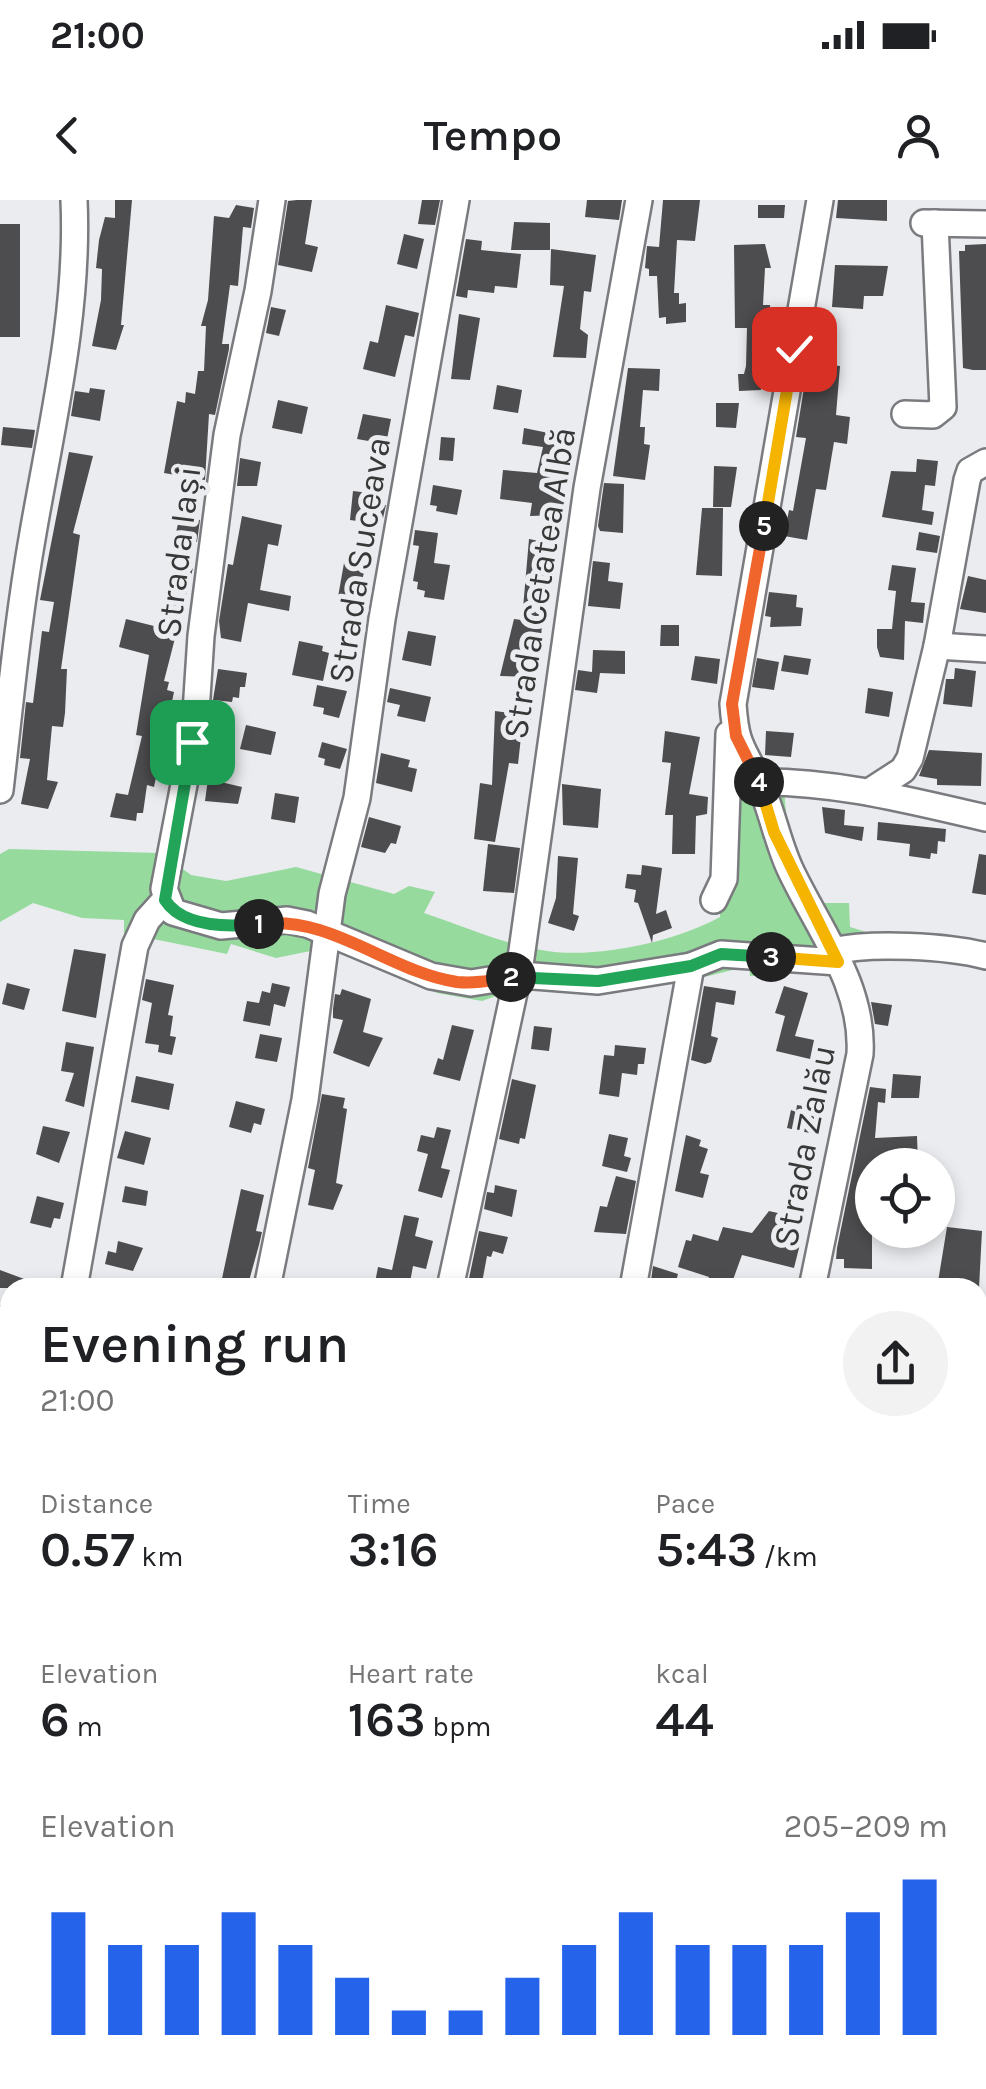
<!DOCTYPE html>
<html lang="en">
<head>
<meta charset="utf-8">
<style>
	:root { --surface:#fff; --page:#f2f2f2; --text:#202124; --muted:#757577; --accent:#2563eb }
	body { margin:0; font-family:Karla,sans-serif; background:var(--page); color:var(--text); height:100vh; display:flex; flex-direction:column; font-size:38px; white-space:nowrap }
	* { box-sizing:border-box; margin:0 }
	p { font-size:32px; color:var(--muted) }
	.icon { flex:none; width:55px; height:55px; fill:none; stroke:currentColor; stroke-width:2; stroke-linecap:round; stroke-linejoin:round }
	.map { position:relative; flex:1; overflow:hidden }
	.drawer { position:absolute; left:0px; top:1078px; width:988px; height:812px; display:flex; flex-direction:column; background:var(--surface); border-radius:30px 30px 0 0; box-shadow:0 5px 15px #0003 }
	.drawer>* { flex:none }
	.tools { position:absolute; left:855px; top:948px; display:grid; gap:20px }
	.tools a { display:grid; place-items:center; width:100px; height:100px; border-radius:50%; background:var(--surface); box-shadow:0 5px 15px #0003; font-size:50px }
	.pin { position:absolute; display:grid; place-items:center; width:85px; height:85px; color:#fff; margin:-42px; border-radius:20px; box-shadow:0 5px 15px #0006 }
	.km { position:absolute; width:50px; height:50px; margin:-25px; border-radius:50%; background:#222; color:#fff; font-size:28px; line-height:50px; text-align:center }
	.round { display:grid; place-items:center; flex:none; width:105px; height:105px; border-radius:52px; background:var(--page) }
	.summary { display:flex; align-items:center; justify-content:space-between; height:170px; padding:0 40px }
	h1 { font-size:55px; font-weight:600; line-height:75px }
	.stats { display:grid; grid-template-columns:repeat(3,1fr); gap:15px; height:170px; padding:10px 40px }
	.stats div { display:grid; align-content:center }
	.stats b { font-size:50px; font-weight:600 }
	.stats small { font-size:28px; font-weight:400 }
	.stats p { font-size:28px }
	.chart { height:280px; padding:20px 40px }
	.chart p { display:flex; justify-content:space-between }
	.chart svg { width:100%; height:180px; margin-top:10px; stroke:var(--accent); stroke-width:6 }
	.status { display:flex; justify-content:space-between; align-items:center; height:70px; padding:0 50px; background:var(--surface); direction:ltr }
	.status svg { height:28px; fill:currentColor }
	header { display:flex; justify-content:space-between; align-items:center; height:130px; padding:0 40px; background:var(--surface); font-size:45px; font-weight:600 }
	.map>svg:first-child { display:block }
</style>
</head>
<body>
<div class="status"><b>21:00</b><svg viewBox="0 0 49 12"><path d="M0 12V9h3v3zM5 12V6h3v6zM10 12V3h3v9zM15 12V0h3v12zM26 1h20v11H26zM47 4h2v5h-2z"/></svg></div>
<header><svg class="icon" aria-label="back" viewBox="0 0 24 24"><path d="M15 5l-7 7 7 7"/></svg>Tempo<svg class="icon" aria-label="person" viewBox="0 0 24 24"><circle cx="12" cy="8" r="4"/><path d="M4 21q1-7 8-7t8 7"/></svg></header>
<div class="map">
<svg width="986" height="1889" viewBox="0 0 986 1889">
	<rect width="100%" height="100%" fill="#ebecef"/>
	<path fill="#96da9e" d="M719,535l49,34 17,3c-4,46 11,94 39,131h25l1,24 113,35 -69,-7 -89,18 -55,3 -1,-10 -49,12 -173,7 -45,16 -45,-8 -97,-48 -64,13 -45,-14 -4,10 -103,-21v-13l-42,-2 -49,-15 -33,19v-68l9,-5 152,4 30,22 35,6 70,-14 98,27 15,-8 26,6 -11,21c39,13 77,30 117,37 52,10 134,-8 179,-33z"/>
	<g fill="#4d4c4e">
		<polygon points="115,0 132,0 121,125 124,125 116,150 92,146 101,100 102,69 96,68 99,40 105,17 115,18"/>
		<polygon points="297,0 312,0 305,44 318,47 312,72 278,65 288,1"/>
		<polygon points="422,0 440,0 435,25 418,24"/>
		<polygon points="587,0 622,0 619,20 585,17"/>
		<polygon points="663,0 700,0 695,41 677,40 674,93 679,93 679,104 686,103 686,122 666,124 666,117 659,118 657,76 649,76 649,69 645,68 647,46 659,47"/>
		<polygon points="838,0 887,0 887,21 836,18"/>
		<polygon points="236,5 254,8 251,28 243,27 238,86 230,85 222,144 229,144 229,149 215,215 209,214 205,280 164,273 177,201 185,203 186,192 195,194 198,171 204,171 206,126 201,126 208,100 214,16 229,18"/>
		<polygon points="758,5 785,5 784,18 758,18"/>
		<polygon points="514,22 550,23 550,50 511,50"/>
		<rect x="0" y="24" width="20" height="113"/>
		<polygon points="404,34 424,39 417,69 397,64"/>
		<polygon points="466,39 482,41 481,50 521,54 517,88 495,86 494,93 468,90 467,98 456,96"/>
		<polygon points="765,44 771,68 765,68 763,105 770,105 773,158 762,158 761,190 739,191 738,174 744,174 746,166 747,128 735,128 734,45"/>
		<polygon points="986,44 986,170 973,170 963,168 959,51 965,51 965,45"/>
		<polygon points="551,49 596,55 591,92 584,91 580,129 588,135 586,158 553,157 564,86 550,85"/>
		<polygon points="835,65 888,66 883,96 864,96 863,109 832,107"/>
		<polygon points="386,105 419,113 414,137 405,135 395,177 363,169 370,141 378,143"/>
		<polygon points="271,107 286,110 279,136 266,133"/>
		<polygon points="459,114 480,118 470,180 451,179"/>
		<polygon points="808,163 840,166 836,215 850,217 847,244 834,242 826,290 816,289 807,340 784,336 789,310 793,311 806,238 796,237"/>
		<polygon points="628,168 660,169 659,191 643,190 640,227 645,227 644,244 650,245 645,280 613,276"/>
		<polygon points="497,185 522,190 518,213 493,209"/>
		<polygon points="90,188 105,190 100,221 71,216 75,191 89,193"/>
		<polygon points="278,200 308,207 302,234 272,228"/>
		<polygon points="716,203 739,203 736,228 716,227"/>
		<polygon points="363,214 391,219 386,244 357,239"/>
		<polygon points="3,227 35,230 32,248 1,245"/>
		<polygon points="524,228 573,238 567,263 556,261 553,290 568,293 559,315 530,316 532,303 500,299 503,270 537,273 543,247 522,244"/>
		<polygon points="441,237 455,238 453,261 439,260"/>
		<polygon points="69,252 93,256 73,333 80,335 61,469 67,469 65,513 63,527 52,526 47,580 58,582 48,609 21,604 30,559 20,558 26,502 33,503 42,431 49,432 54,402 40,400"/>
		<polygon points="240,258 261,262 257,286 237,286"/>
		<polygon points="917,259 938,261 935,286 925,285 922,310 934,312 932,325 882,317 891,271 916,272"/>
		<polygon points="714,266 737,267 731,307 713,307"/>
		<polygon points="604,283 624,284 623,333 600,331 598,326"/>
		<polygon points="433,285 462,290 457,315 436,311 437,306 430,305"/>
		<polygon points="353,291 377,294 375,304 386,305 383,318 373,317 372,323 350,320"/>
		<polygon points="702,308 723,308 722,376 696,375"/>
		<polygon points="180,315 200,320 197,342 175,337"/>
		<polygon points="242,316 282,325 278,346 268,344 260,390 291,396 289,411 248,403 241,442 221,438 219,421 228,364 233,365"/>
		<polygon points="415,330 438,333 434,363 450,365 444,400 424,397 425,391 417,389 418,382 413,381 419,346 413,345"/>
		<polygon points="919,332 940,336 937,353 916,350"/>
		<polygon points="529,339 554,344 544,392 539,470 535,469 534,477 500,476 514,419 522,420"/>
		<polygon points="593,361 610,363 608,381 623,383 620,409 588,406"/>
		<polygon points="344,363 365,367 358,401 338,397"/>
		<polygon points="177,364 193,368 164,481 169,482 167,490 174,492 154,587 147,585 143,613 137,613 136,621 110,617 116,593 128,595 142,536 136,535 149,455 119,447 126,419 154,426 155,422 163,424"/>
		<polygon points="892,365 916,368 911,402 925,403 923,423 905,421 904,460 880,457 877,447 877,429 892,429 896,391 888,390"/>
		<polygon points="968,376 986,380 986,413 960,409"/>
		<polygon points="769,392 797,395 796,407 803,408 801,426 770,427 771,417 765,416"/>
		<polygon points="661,425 679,425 679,446 660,446"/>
		<polygon points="408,431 436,436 431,466 402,460"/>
		<polygon points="299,441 323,446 322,451 329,453 323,481 292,475"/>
		<polygon points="593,450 625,451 625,474 600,473 597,493 575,490 578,470 592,472"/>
		<polygon points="784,455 811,459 808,475 781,471"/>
		<polygon points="695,456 720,459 717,484 691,480"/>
		<polygon points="757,458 779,462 774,490 752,487"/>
		<polygon points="955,468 976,471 972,507 943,504 946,479 954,479"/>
		<polygon points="218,469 247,473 245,487 240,487 239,498 233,497 232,502 213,500"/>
		<polygon points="317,485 347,491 339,518 323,514 324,508 313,506"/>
		<polygon points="390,488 431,497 425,522 397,516 400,505 387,502"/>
		<polygon points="868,488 893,492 889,517 865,513"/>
		<polygon points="495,511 531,516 529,532 523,531 521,537 518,564 509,563 495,642 474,639 480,583 492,585"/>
		<polygon points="246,525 276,532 271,555 240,549"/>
		<polygon points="665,531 700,537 689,594 708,597 707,614 696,616 695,654 672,654 673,615 665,615 671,563 662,562"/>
		<polygon points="766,531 794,533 791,557 765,555"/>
		<polygon points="322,542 347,549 340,569 324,565 325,559 318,557"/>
		<polygon points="929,550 982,553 981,586 937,585 937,579 919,576"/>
		<polygon points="381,553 410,560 408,567 417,569 412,592 376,583"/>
		<polygon points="208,579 242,587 238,604 205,601"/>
		<polygon points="562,584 601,589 598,628 563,625"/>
		<polygon points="275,593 299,597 295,623 271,619"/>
		<polygon points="822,607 845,610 844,625 864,627 862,641 825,633"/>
		<polygon points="369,617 401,626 396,644 391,643 385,653 361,647"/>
		<polygon points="878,622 946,629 945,642 938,641 937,654 931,653 930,659 909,656 910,644 877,640"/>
		<polygon points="488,644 520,648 514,693 483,691"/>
		<polygon points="979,654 986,655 986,695 972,693"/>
		<polygon points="558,656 578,658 573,714 579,716 574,731 548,723 556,698"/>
		<polygon points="642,665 662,668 656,714 666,710 672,728 653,735 652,743 638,703 634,702 636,690 625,688 627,674 641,675"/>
		<polygon points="74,749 106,754 96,818 62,811"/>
		<polygon points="146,779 174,785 168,815 173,816 170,836 176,837 172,855 158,852 159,845 145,843 152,803 142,800"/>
		<polygon points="7,783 30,789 24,810 2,804"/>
		<polygon points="272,783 290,787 285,807 274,804 270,826 243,821 247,801 259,803 262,791 270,793"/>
		<polygon points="704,786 736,791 734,805 716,802 711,836 718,838 711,862 705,864 691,860"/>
		<polygon points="784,786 808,793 795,836 814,840 810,859 776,851 785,816 775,813"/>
		<polygon points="342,789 371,799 363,832 383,838 369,867 333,853 343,820 333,818 333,809 335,794 340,795"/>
		<polygon points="871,802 892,805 888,826 875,824"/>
		<polygon points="452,825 474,830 460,881 433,874 438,858 443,860"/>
		<polygon points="534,826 552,828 549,851 531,849"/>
		<polygon points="260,834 282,838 277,862 255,858"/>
		<polygon points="66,842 94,847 84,907 65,901 74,873 61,871"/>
		<polygon points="615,845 646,848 644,864 638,864 637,875 622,873 619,897 599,894 604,855 614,856"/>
		<polygon points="893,874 921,876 919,898 891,898"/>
		<polygon points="136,876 174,884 169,910 131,902"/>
		<polygon points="512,879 536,885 525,939 520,938 519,944 499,939"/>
		<polygon points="870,887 886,889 885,903 878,902 875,938 917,936 918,965 872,965 872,1069 844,1068 844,1059 836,1059 837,1048"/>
		<polygon points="322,894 345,898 343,908 347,909 336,983 343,985 333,1010 308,1005 315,970 308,968"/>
		<polygon points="236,901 265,909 261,925 254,923 251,933 229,927"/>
		<polygon points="797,905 820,909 814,934 787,928 791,910 796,912"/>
		<polygon points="43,926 70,932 59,963 36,954"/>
		<polygon points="437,927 451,930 441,968 450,970 442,998 418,991 428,954 417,951 421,935 434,938"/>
		<polygon points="125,931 151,938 144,965 117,958"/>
		<polygon points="609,934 628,938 624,956 631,958 627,972 602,966"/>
		<polygon points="686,935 701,940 699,946 708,949 700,973 709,975 703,998 675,991"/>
		<polygon points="616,976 636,981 626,1034 594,1032 600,1006 607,1007"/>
		<polygon points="495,985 517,990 512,1017 484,1009 487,992 494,993"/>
		<polygon points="125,986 148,991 146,1006 122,1002"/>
		<polygon points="241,989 264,995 256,1031 262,1032 259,1045 247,1088 220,1088"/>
		<polygon points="37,996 64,1003 60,1019 54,1018 51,1028 30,1023"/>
		<polygon points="769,1011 791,1016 785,1040 800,1044 794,1068 742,1055 730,1088 705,1088 709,1077 678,1067 686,1040 691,1041 693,1034 718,1041 723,1027 752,1033"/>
		<polygon points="404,1015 419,1018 415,1036 433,1041 426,1069 413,1066 409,1088 374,1088 378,1067 392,1070"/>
		<polygon points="947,1027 982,1031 979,1088 937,1088"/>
		<polygon points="479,1031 508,1037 503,1054 493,1051 491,1057 487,1056 481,1088 467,1088"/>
		<polygon points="118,1041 143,1048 133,1071 105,1064 108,1051 116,1053"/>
		<polygon points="653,1066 678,1074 674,1088 650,1088"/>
		<polygon points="0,1070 43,1086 43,1088 0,1088"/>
	</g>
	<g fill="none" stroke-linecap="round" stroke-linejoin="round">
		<defs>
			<g id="minor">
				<polyline points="272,0 258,91 227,235 201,436 195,527 164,689 173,712 221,726 287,720 307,724 431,776 471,783 521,775 598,781 691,766 721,754 838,762"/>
				<polyline points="924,23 986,24"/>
				<polyline points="905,214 933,215 943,207 935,23"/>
				<polyline points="937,446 986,449"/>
				<path d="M759,582c77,-1 152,19 227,36"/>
				<path d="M0,590c10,-86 18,-172 33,-257 19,-110 46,-221 41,-333"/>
				<polyline points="869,592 903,570 910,558 937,446 967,280 970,271 986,262"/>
				<polyline points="714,700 724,679 729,534"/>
				<path d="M833,751c38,-9 115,-5 153,5"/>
				<polyline points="74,1088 135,746 147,720 165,700"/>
				<polyline points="267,1088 305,900 332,694 357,598 382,419 456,0"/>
				<polyline points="450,1088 520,765 587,288 639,0"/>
				<polyline points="633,1088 691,766"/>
				<path d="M812,1088l48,-234c4,-69 -42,-125 -70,-185 -13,-28 -18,-59 -31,-87 -17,-36 -23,-35 -26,-78l87,-504"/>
				<polyline points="0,1120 10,1123"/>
				<polyline points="978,1168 986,1126"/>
				<polyline points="978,1331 986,1331"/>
				<polyline points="0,1519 10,1452"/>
				<polyline points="978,1688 986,1689"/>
				<polyline points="0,1702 10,1704"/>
				<polyline points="865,1880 978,1889"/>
				<polyline points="610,1889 612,1880"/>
			</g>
		</defs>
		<use href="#minor" stroke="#7a7b7e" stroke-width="30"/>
		<use href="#minor" stroke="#fff" stroke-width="25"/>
	</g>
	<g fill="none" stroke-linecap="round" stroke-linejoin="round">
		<defs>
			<path id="split-1" d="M192,542l-27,158c18,28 64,27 94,24"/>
			<path id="split-2" d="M259,724c73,-9 128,47 198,58 18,2 36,-2 54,-5"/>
			<polyline id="split-3" points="511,777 598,781 691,766 721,754 771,757"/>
			<polyline id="split-4" points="759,582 774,632 838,762 771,757"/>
			<polyline id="split-5" points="759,582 736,536 732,504 764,326"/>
			<polyline id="split-6" points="764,326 794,149"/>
		</defs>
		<use href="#split-1" stroke="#fff" stroke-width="20"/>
		<use href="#split-2" stroke="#fff" stroke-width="20"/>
		<use href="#split-3" stroke="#fff" stroke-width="20"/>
		<use href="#split-4" stroke="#fff" stroke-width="20"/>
		<use href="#split-5" stroke="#fff" stroke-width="20"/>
		<use href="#split-6" stroke="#fff" stroke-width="20"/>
		<use href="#split-1" stroke="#22a559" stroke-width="12"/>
		<use href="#split-2" stroke="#f0652b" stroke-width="12"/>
		<use href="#split-3" stroke="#22a559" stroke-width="12"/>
		<use href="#split-4" stroke="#f5b400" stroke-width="12"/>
		<use href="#split-5" stroke="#f0652b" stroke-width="12"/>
		<use href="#split-6" stroke="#f5b400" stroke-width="12"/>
	</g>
	<g text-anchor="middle" stroke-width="10" stroke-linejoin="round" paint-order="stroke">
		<g font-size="35" fill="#383839" stroke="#ebecef">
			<text transform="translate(178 352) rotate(-83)" y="12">Strada Iași</text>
			<text transform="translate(359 360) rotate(-81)" y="12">Strada Suceava</text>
			<text transform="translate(539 383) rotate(-81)" y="12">Strada Cetatea Albă</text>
			<text transform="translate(804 946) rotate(-79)" y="12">Strada Zalău</text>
		</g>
	</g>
</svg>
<div class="tools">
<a><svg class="icon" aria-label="locate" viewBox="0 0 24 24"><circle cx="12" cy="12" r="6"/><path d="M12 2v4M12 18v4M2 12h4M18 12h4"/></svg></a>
</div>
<div class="pin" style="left:192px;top:542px;background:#1e9e55"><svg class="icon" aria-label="arrive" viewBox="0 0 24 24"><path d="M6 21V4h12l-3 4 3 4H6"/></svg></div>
<div class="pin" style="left:794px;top:149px;background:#d93025"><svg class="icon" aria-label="check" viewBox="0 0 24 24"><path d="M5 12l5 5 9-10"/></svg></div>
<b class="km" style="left:259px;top:724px">1</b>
<b class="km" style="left:511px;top:777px">2</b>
<b class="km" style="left:771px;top:757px">3</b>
<b class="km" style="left:759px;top:582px">4</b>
<b class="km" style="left:764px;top:326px">5</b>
<section class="drawer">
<div class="summary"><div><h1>Evening run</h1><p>21:00</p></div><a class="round"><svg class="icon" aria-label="share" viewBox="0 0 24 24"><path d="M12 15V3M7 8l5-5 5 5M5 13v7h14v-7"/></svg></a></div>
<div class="stats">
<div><p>Distance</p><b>0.57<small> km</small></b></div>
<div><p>Time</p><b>3:16</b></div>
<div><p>Pace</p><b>5:43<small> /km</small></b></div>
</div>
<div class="stats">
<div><p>Elevation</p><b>6<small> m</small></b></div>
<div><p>Heart rate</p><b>163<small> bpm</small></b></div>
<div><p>kcal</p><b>44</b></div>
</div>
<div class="chart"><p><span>Elevation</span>205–209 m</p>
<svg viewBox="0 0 160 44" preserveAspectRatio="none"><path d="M5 44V14M15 44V22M25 44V22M35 44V14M45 44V22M55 44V30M65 44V38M75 44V38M85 44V30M95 44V22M105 44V14M115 44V22M125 44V22M135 44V22M145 44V14M155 44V6"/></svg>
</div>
</section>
</div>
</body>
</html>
